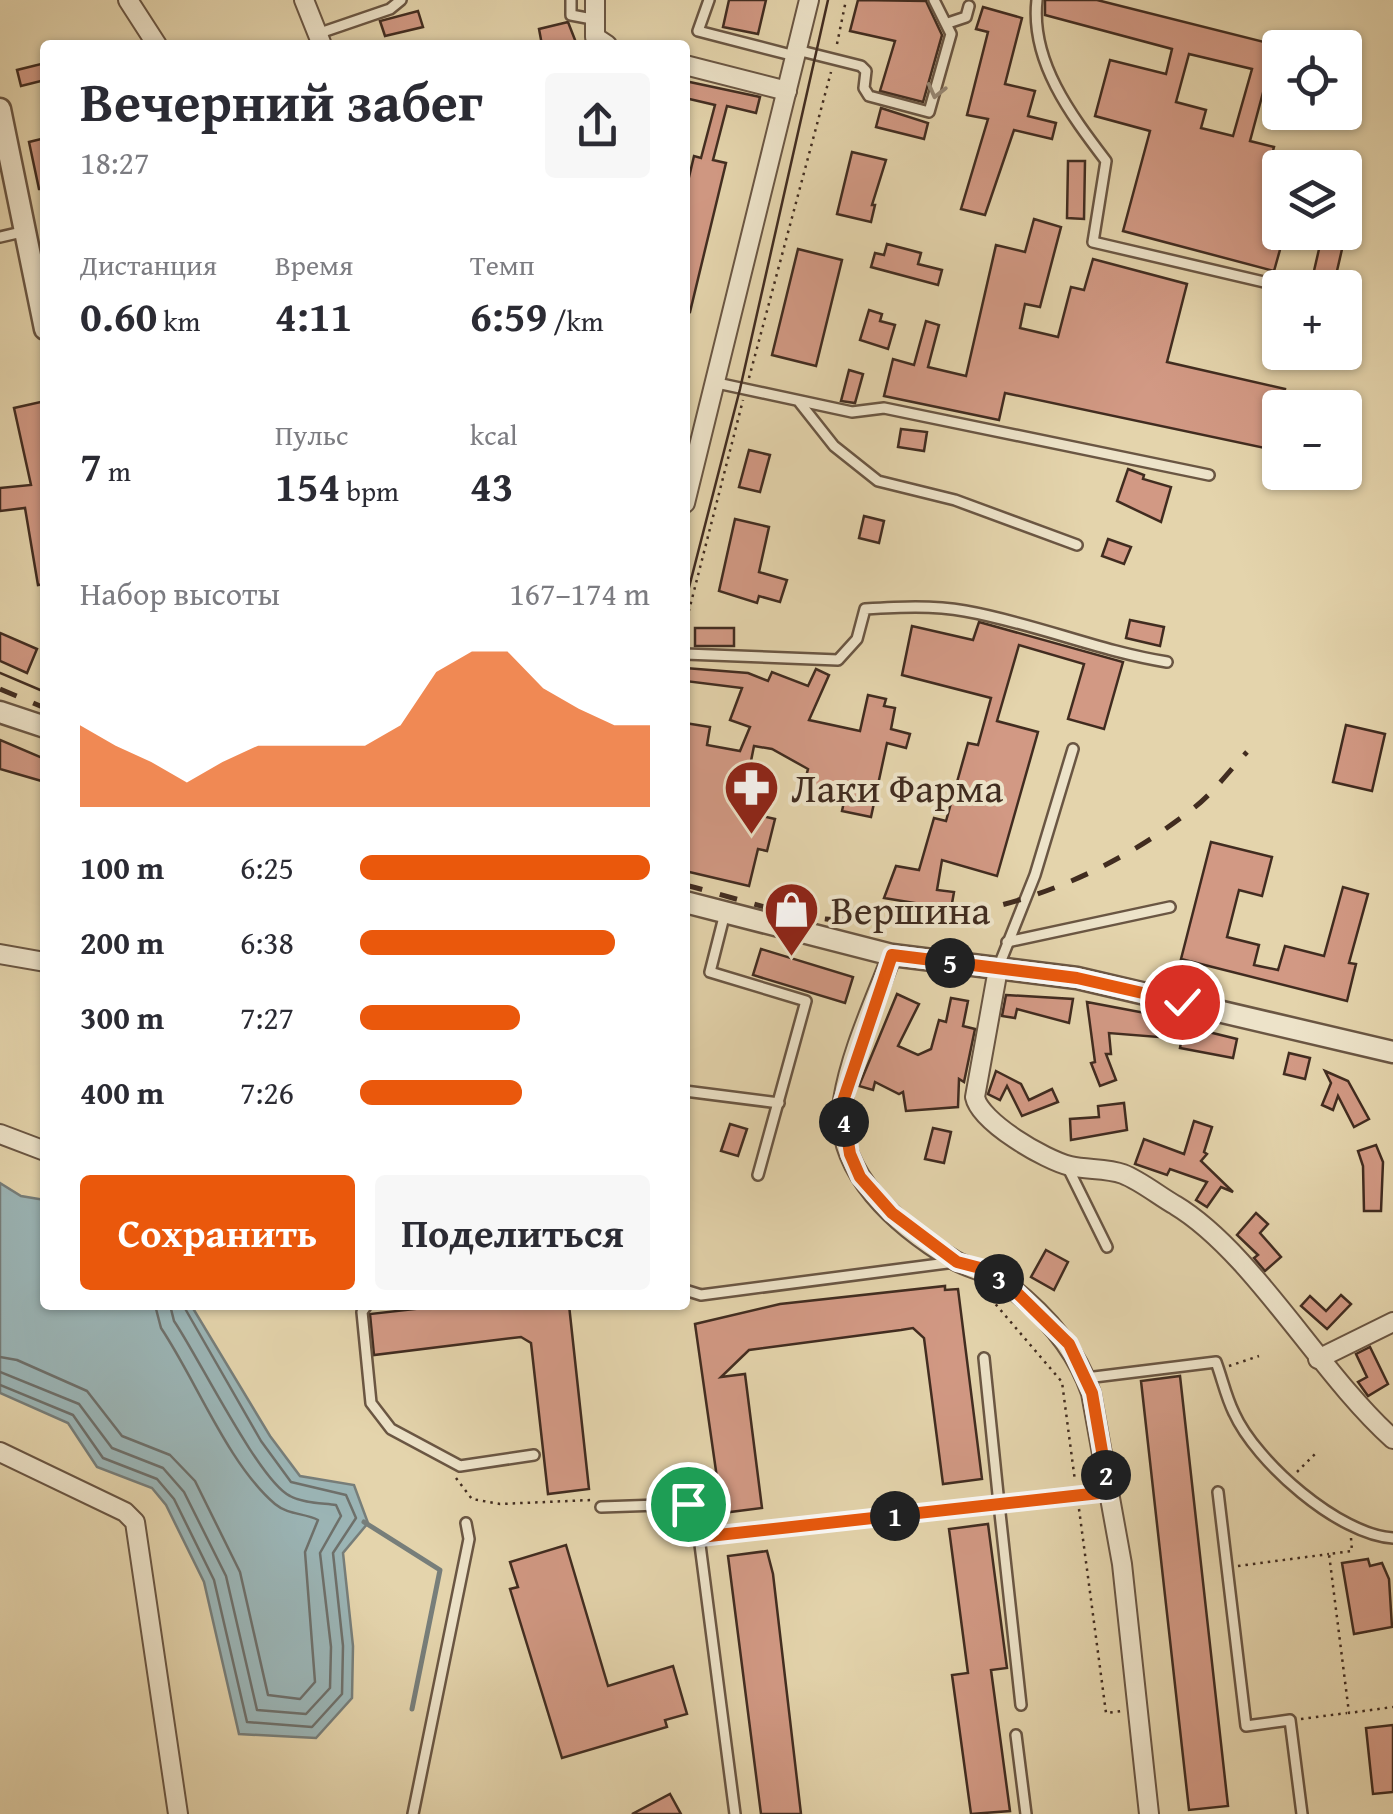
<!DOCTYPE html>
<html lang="ru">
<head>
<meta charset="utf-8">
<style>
	:root { --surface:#fff; --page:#f7f7f7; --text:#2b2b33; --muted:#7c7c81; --accent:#ea580c }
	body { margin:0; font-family:"Gentium Book Plus",serif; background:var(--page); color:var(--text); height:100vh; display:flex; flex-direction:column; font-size:38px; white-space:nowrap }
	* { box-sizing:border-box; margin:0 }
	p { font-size:32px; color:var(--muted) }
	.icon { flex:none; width:55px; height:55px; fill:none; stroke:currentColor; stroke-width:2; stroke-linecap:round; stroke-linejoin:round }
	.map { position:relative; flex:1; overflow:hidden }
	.drawer { position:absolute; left:40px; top:40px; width:650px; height:1270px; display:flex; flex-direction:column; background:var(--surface); border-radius:10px; box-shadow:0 2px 8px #0004 }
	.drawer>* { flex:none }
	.fabs { position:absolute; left:1262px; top:30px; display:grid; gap:20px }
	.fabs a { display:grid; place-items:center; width:100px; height:100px; border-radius:10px; background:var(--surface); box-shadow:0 2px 8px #0004; font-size:50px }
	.pin { position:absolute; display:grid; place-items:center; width:85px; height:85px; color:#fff; margin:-42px; border:5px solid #fff; border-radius:50%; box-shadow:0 2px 10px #0007 }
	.km { position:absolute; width:50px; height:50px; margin:-25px; border-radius:50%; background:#222; color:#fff; font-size:28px; line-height:50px; text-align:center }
	.round { display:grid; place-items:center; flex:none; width:105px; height:105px; border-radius:10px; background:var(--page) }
	.head { display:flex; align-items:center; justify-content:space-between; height:170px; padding:0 40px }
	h1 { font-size:55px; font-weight:600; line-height:75px }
	.metrics { display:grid; grid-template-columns:repeat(3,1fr); gap:15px; height:170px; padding:10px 40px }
	.metrics div { display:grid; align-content:center }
	.metrics b { font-size:42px; font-weight:600 }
	.metrics small { font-size:28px; font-weight:400 }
	.metrics p { font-size:28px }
	.chart { height:280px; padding:20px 40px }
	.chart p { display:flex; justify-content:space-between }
	.chart svg { width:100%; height:180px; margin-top:10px; fill:var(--accent); opacity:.7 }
	.primary-button { display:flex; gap:20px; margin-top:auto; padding:20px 40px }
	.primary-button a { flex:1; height:115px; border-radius:10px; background:var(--accent); color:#fff; font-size:40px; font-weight:600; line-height:115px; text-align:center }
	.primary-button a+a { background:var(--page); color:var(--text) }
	ul { padding:0 40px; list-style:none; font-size:32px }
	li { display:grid; grid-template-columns:160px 120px 1fr; align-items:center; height:75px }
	li i { height:25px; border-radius:12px; background:var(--accent) }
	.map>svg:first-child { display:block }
</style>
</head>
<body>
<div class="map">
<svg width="1393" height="1814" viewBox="0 0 1393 1814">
	<rect width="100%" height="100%" fill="#e4d4ac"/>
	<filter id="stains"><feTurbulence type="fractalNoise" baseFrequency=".002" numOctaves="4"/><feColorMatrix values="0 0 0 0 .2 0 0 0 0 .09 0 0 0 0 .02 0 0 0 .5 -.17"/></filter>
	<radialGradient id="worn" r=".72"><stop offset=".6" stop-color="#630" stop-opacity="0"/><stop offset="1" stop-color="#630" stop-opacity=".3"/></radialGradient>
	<polygon fill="#9bb5b6" stroke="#777e7a" stroke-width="2.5" points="0,1183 21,1196 45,1200 45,1305 191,1305 270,1436 300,1476 354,1485 368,1523 343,1553 353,1646 352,1698 316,1738 239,1734 204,1582 166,1505 152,1488 97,1467 68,1423 0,1393"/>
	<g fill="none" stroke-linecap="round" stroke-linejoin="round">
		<g stroke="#6e706b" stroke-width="2.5">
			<path d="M0,1357l17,3 70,31 35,45 48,19 25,26 45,91 28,123 32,4 15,-17 -10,-130 13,-32c-13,-7 -30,-5 -43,-16 -47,-40 -79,-124 -114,-176l-6,-23"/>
			<path d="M0,1372l79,32 33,44 51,20 21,24 42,84 31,134 49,4 24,-26 1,-41 -11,-94 21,-37 -5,-11c-14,-2 -33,-2 -46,-9 -31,-15 -92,-140 -116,-175l-4,-16"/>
			<polyline points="0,1385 73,1415 103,1458 157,1479 174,1499 214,1580 247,1722 312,1727 342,1694 343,1646 333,1553 356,1518 346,1495 291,1482 261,1441 183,1305"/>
		</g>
		<polyline stroke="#777e7a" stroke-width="5" points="364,1522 440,1570 412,1709"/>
	</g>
	<g fill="#d29984" stroke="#412c20" stroke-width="2.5" fill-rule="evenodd">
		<polygon points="729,0 766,0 758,34 723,27"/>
		<polygon points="858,0 926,1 942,35 923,102 880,91 895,41 850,31"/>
		<path d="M1045,0h52l183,46v31l-12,-3 -18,67 24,6 -3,11 9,2v72h5l-11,39 -151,-40 27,-100 -55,-15 15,-56 56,14 6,-25 -127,-34zM1189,54l63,15 -19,67 -32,-8 5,-18 -30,-8z"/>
		<polygon points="983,7 1022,18 1005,84 1035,91 1028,116 1056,123 1052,139 1014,130 985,215 961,209 988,119 967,115 988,32 976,29"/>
		<polygon points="418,11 423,27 385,36 380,21"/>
		<polygon points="568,22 577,45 542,45 539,29"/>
		<polygon points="45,63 45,80 21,86 17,70"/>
		<polygon points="685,81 760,97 756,113 727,106 713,160 726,163 690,312 685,311 685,194 694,156 701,158 715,105 685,98"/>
		<polygon points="881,108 928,123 924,139 876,127"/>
		<polygon points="45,138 45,189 39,189 29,142"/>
		<polygon points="852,152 886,160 872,205 875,205 871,222 837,214"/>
		<polygon points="1068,161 1085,161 1084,219 1067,218"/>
		<polygon points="1034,219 1061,227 1040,307 1025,304 1020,328 1058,337 1071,287 1084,290 1093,259 1187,284 1167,362 1285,389 1274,450 1005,393 999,420 884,396 893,359 914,365 926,321 939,325 928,367 966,376 996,245 1025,252"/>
		<polygon points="1323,232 1346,232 1333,288 1310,288"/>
		<polygon points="887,244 921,253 918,264 942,270 938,285 871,267 875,253 884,255"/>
		<polygon points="798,249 842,260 816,366 772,355"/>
		<polygon points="869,310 882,314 880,321 895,325 888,349 860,340"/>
		<polygon points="849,370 863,374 855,403 841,401"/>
		<polygon points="45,401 45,584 38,585 25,508 0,511 0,488 31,485 14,408"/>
		<polygon points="901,429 927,432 924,451 898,447"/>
		<polygon points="749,450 770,455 760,492 739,487"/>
		<polygon points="1128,469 1144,475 1143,479 1171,487 1161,522 1117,501"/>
		<polygon points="864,516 884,521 879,543 859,538"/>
		<polygon points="735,519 769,527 759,572 787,580 780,602 759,596 757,603 719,591"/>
		<polygon points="1108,539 1131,547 1124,564 1102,556"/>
		<polygon points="1130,620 1164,627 1160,646 1126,638"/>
		<polygon points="979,622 1123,662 1104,729 1068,719 1084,664 1019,645 997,721 1038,732 997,876 942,860 937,890 954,892 951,909 884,898 896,866 919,870 934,818 946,821 968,743 978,745 991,698 902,675 912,626 973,640"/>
		<rect x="695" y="628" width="39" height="18"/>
		<polygon points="0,633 37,649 27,673 0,661"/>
		<polygon points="685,668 748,673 768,681 772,672 808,686 816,669 829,675 809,720 860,731 868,695 886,699 884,706 895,708 891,729 910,734 906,748 887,743 871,817 842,811 845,797 803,788 808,769 772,749 754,746 741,811 775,819 767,851 758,849 749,886 685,871 685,723 710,727 707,745 740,751 750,727 730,720 742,688 685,681"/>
		<polygon points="1346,725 1385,734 1372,791 1333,782"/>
		<polygon points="0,740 45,759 45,782 0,769"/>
		<polygon points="1211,842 1272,857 1262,896 1239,890 1227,937 1259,945 1254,965 1278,970 1285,946 1324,956 1343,887 1368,894 1349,963 1356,964 1347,1001 1181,959"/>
		<polygon points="761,949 853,977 845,1003 753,975"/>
		<polygon points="897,994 919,1004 898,1046 918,1055 931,1049 939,1020 946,1022 951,998 968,1001 963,1026 975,1029 964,1082 959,1079 958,1107 906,1111 903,1092 899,1094 875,1082 873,1090 859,1086"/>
		<polygon points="1006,995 1073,999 1069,1023 1017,1009 1015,1018 1002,1016"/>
		<polygon points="1087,1002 1161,1016 1158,1037 1109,1033 1111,1054 1106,1054 1116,1080 1100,1086 1091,1063 1095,1062"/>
		<polygon points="1184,1026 1237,1039 1233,1058 1180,1048"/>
		<polygon points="1289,1053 1310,1058 1305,1079 1284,1074"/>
		<polygon points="996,1071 1021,1084 1029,1100 1052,1089 1058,1102 1022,1116 1007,1086 1000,1100 988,1094"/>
		<polygon points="1325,1071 1348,1081 1369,1119 1354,1127 1338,1096 1333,1110 1322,1105 1331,1083"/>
		<polygon points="1124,1103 1127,1130 1071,1140 1070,1119 1099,1117 1098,1106"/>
		<polygon points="1194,1121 1212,1127 1204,1152 1207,1154 1201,1161 1233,1192 1221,1187 1207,1207 1196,1200 1207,1182 1170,1169 1167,1175 1135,1164 1144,1139 1184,1154"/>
		<polygon points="730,1124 747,1129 738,1156 721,1151"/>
		<polygon points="933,1128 951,1132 944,1163 925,1159"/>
		<polygon points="1376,1145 1383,1162 1381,1211 1364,1211 1363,1166 1358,1151"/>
		<polygon points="1256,1213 1268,1224 1260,1233 1281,1257 1265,1271 1254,1258 1258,1255 1237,1235"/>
		<polygon points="1046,1250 1068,1262 1054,1290 1031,1277"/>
		<polygon points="945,1286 945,1290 958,1289 982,1479 943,1484 924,1338 913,1328 901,1330 749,1350 721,1377 745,1374 762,1508 722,1513 695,1324 780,1304"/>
		<polygon points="1341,1295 1351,1304 1327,1329 1301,1306 1310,1296 1326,1311"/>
		<polygon points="450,1305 569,1305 589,1489 548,1494 531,1343 521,1337 374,1355 370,1314"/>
		<polygon points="1370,1347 1388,1384 1368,1396 1358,1382 1367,1377 1356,1354"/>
		<polygon points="1180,1376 1228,1806 1189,1810 1141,1381"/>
		<polygon points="988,1524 1007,1668 991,1670 1010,1811 971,1814 952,1675 968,1673 949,1529"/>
		<polygon points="566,1545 608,1686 673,1666 687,1714 665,1720 667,1727 562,1758 510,1589 518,1587 510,1562"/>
		<polygon points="767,1551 773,1574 801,1814 761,1814 728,1556"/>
		<polygon points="1368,1559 1370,1566 1382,1563 1389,1579 1392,1627 1354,1634 1342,1563"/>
		<polygon points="1393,1725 1393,1792 1373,1794 1366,1728"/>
		<polygon points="670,1794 681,1814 632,1814"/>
	</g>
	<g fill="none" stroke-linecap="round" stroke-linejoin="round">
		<defs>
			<g id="service">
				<polyline points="571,0 571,15 592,19"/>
				<polyline points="709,0 698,31 795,56"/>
				<path d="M1037,0c-7,61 34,115 69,161l-13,81 184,43"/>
				<polyline points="948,23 966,17 969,6"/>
				<polyline points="317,34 390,9 401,0"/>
				<polyline points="797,50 861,66 866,71 864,88 869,96 929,112 951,34 934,0"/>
				<polyline points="0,237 26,231"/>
				<polyline points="717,383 852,412 884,408 1209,475"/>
				<polyline points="800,403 834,446 878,481 955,500 1077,545"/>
				<path d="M685,654l153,6 19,-21 8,-30c33,-2 68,-4 100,2 69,12 133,40 202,51"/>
				<polyline points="725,913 710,972 806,1001 758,1175"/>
				<polyline points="1007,942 1170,907"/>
				<polyline points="998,968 1035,875 1073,749"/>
				<polyline points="685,1091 779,1103"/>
				<polyline points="1068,1168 1107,1247"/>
				<polyline points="685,1290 701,1295 955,1262"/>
				<polyline points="367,1305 362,1312 371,1403 391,1429 460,1466 534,1455"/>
				<polyline points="984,1358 999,1504 1109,1492"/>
				<path d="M1086,1378l130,-16c6,16 10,35 18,51 22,49 105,122 159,125"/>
				<polyline points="1218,1492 1246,1726 1290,1720 1302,1814"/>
				<polyline points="999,1504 1021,1705"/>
				<polyline points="601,1507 688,1504 696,1514 735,1814"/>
				<polyline points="699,1537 768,1530"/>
				<polyline points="1016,1735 1026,1814"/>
				<polyline points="413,1814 469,1539 466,1523"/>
			</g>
			<g id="minor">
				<polyline points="128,0 157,45"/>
				<polyline points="304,0 322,45"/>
				<polyline points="595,0 595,37 607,45"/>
				<polyline points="685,65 787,91"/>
				<polyline points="685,503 809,0"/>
				<polyline points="0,954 45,962"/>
				<path d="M892,955c-17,46 -41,96 -49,145 -12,71 57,128 111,160 18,10 37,12 55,26 36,28 67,63 82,107l31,171 27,250"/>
				<path d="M998,969l-23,128c5,25 70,63 95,69 17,4 37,2 53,8 18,7 36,22 52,31 78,47 145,169 218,234"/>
				<polyline points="0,1134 45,1151"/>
				<polyline points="1318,1359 1393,1322"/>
				<polyline points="0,1452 125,1512 135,1522 178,1814"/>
			</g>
			<g id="tertiary">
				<polyline points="0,109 45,329"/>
				<polyline points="0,712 45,727"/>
				<polyline points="685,902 892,955 1077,978 1393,1052"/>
			</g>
		</defs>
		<use href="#service" stroke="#6a5643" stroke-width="14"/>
		<use href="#minor" stroke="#6a5643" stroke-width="22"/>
		<use href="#tertiary" stroke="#6a5643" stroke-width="25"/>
		<g stroke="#412c20" stroke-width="2.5" stroke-dasharray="2.5 5" stroke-linecap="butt">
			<polyline points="837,44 846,0"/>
			<polyline points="749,378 831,72"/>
			<polyline points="685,626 743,400"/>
			<polyline points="986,1293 1062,1382 1075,1481"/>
			<polyline points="1229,1366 1259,1356"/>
			<polyline points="1297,1472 1318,1451"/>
			<polyline points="456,1478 472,1499 500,1504 591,1500"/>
			<polyline points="1079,1509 1106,1713 1122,1711"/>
			<polyline points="779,1529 985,1506"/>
			<polyline points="1351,1538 1352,1551 1329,1554 1349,1713 1393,1707"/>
			<polyline points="1238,1566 1329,1554"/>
			<polyline points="1301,1719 1347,1713"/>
		</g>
		<use href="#service" stroke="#ede3c9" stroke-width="9"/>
		<use href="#minor" stroke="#ede3c9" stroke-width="18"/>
		<use href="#tertiary" stroke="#ede3c9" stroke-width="20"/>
		<g stroke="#412c20" stroke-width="2.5">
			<polyline points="685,603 740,389 828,0"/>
			<polyline points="0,673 45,692"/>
		</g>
		<g stroke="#412c20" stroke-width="5" stroke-dasharray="18 18" stroke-linecap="butt">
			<polyline points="0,689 45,708"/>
			<path d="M685,885c45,11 94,29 141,34 134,13 263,-28 369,-112 19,-15 35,-37 52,-55"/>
		</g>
	</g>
	<defs><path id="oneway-chevron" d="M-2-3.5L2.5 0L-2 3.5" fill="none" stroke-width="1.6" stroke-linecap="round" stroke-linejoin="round" transform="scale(2.5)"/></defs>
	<use stroke="#978874" href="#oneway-chevron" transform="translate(936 91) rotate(104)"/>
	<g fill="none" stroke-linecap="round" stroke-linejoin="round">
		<defs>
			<polyline id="route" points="688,1504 696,1514 700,1537 1109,1492 1092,1393 1069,1344 1011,1287 984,1269 957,1262 892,1213 860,1177 850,1154 842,1104 892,955 1077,978 1182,1002"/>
		</defs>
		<use href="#route" stroke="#fff" stroke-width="20"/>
		<use href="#route" stroke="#ea580c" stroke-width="12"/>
	</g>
	<defs>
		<symbol id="pharmacy-pin" viewBox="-11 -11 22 30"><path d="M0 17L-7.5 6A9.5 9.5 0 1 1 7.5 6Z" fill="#8f2418" stroke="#ede3c9"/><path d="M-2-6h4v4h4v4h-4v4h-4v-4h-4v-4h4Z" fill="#fff"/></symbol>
		<symbol id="shop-pin" viewBox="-11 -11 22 30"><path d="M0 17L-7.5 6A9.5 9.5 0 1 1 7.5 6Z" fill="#8f2418" stroke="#ede3c9"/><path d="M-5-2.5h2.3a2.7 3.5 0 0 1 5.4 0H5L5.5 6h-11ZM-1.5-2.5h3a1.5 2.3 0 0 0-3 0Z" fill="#fff"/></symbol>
	</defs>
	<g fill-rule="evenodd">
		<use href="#pharmacy-pin" x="720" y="756" width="63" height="86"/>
		<use href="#shop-pin" x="760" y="878" width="63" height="86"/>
	</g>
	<g text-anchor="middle" stroke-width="8" stroke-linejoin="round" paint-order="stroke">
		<g font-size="40" fill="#412c20" stroke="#ede3c9" text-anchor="start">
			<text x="791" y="802">Лаки Фарма</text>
			<text x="831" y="924">Вершина</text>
		</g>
	</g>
	<rect width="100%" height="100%" filter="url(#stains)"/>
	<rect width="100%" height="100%" fill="url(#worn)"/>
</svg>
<div class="fabs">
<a><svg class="icon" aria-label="locate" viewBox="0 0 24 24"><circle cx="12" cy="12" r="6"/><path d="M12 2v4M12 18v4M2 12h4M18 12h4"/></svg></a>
<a><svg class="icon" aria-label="layers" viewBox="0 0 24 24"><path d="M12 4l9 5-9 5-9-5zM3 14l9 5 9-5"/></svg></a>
<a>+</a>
<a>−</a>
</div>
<div class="pin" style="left:688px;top:1504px;background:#1e9e55"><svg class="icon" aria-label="arrive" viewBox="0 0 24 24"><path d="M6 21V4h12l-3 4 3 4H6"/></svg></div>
<div class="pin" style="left:1182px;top:1002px;background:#d93025"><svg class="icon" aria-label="check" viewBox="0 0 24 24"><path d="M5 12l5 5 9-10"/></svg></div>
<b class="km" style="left:895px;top:1516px">1</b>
<b class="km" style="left:1106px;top:1475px">2</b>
<b class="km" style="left:999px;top:1279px">3</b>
<b class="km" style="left:844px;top:1122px">4</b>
<b class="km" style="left:950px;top:963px">5</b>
<section class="drawer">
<div class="head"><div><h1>Вечерний забег</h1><p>18:27</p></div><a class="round"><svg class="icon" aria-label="share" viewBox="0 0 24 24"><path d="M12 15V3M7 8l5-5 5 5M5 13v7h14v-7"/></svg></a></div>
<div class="metrics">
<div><p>Дистанция</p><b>0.60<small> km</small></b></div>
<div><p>Время</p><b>4:11</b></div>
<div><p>Темп</p><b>6:59<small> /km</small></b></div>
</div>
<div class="metrics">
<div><b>7<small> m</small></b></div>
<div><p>Пульс</p><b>154<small> bpm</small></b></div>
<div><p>kcal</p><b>43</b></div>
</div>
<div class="chart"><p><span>Набор высоты</span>167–174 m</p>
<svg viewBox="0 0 160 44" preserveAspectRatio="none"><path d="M0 44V24L10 29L20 33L30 38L40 33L50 29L60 29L70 29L80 29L90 24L100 11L110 6L120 6L130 15L140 20L150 24L160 24V44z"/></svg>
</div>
<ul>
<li><b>100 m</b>6:25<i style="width:100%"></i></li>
<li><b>200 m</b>6:38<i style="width:88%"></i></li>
<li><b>300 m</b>7:27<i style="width:55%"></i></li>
<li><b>400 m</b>7:26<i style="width:56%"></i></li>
</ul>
<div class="primary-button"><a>Сохранить</a><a>Поделиться</a></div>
</section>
</div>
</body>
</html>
